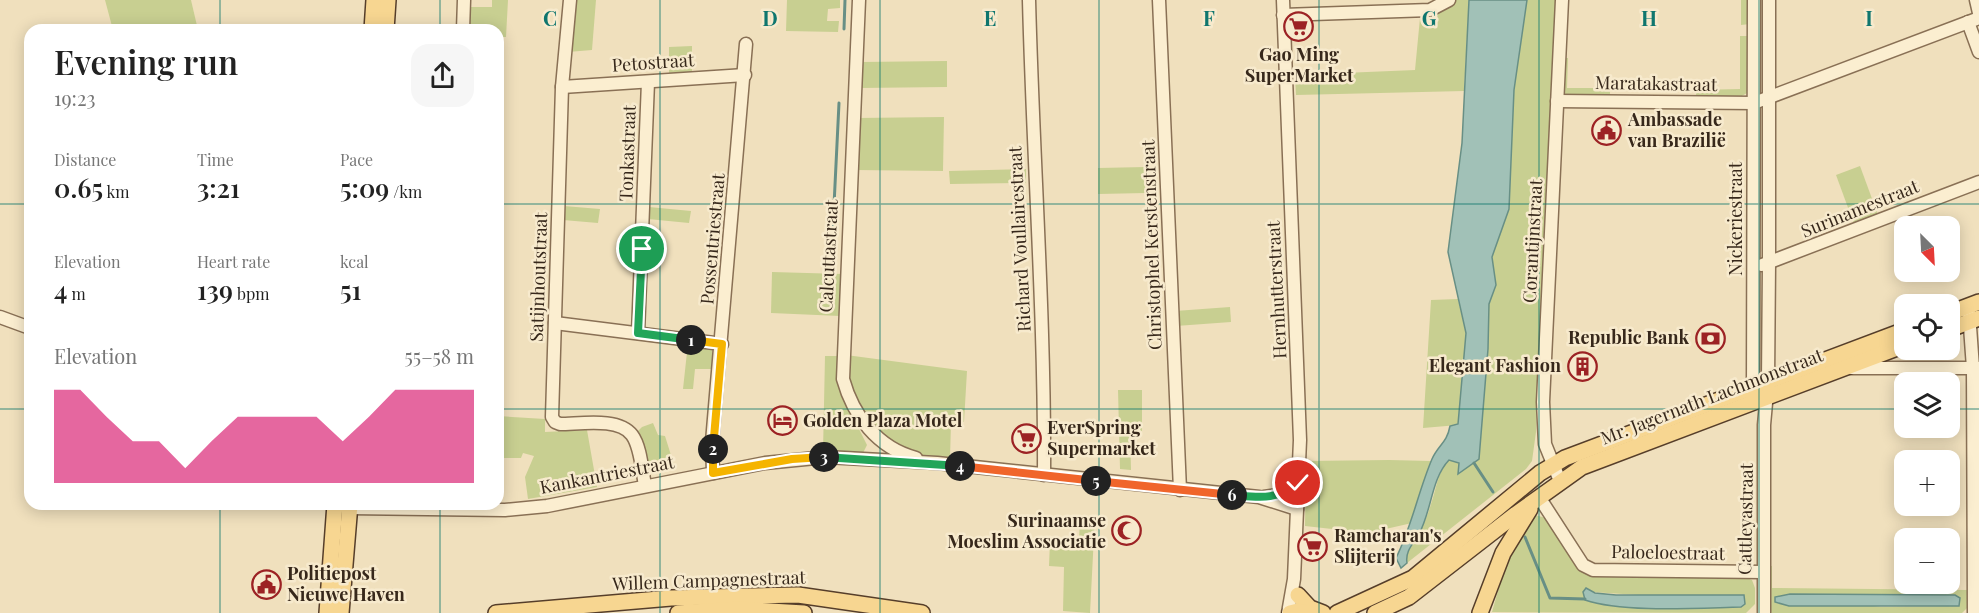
<!DOCTYPE html>
<html lang="en">
<head>
<meta charset="utf-8">
<style>
	:root { --surface:#fff; --page:#f6f6f6; --text:#222; --muted:#767676; --accent:#db2777 }
	body { margin:0; font-family:"Playfair Display",serif; background:var(--page); color:var(--text); height:100vh; display:flex; flex-direction:column; font-size:22px; white-space:nowrap }
	* { box-sizing:border-box; margin:0 }
	p { font-size:20px; color:var(--muted) }
	.icon { flex:none; width:33px; height:33px; fill:none; stroke:currentColor; stroke-width:2; stroke-linecap:round; stroke-linejoin:round }
	.map { position:relative; flex:1; overflow:hidden }
	.panel { position:absolute; left:24px; top:24px; width:480px; height:486px; display:flex; flex-direction:column; background:var(--surface); border-radius:18px; box-shadow:0 3px 15px #0003 }
	.panel>* { flex:none }
	.needle { width:39px; rotate:156deg }
	.fabs { position:absolute; left:1894px; top:216px; display:grid; gap:12px }
	.fabs a { display:grid; place-items:center; width:66px; height:66px; border-radius:12px; background:var(--surface); box-shadow:0 3px 15px #0003; font-size:30px }
	.pin { position:absolute; display:grid; place-items:center; width:51px; height:51px; color:#fff; margin:-26px; border:3px solid #fff; border-radius:50%; box-shadow:0 2px 6px #0007 }
	.km { position:absolute; width:30px; height:30px; margin:-15px; border-radius:50%; background:#222; color:#fff; font-size:16px; line-height:30px; text-align:center }
	.round { display:grid; place-items:center; flex:none; width:63px; height:63px; border-radius:18px; background:var(--page) }
	.overview { display:flex; align-items:center; justify-content:space-between; height:102px; padding:0 30px }
	h1 { font-size:33px; font-weight:600; line-height:45px }
	.figures { display:grid; grid-template-columns:repeat(3,1fr); gap:9px; height:102px; padding:6px 30px }
	.figures div { display:grid; align-content:center }
	.figures b { font-size:26px; font-weight:600 }
	.figures small { font-size:16px; font-weight:400 }
	.figures p { font-size:16px }
	.chart { height:168px; padding:12px 30px }
	.chart p { display:flex; justify-content:space-between }
	.chart svg { width:100%; height:108px; margin-top:6px; fill:var(--accent); opacity:.7 }
	.map>svg:first-child { display:block }
</style>
</head>
<body>
<div class="map">
<svg width="1979" height="613" viewBox="0 0 1979 613">
	<rect width="100%" height="100%" fill="#f0e0bd"/>
	<g fill="#c8cf91" fill-rule="evenodd">
		<polygon points="105,0 191,0 198,30 113,30"/>
		<polygon points="492,0 508,0 506,37 498,37 498,30 467,30 468,7 492,7"/>
		<polygon points="572,0 596,0 592,50 568,52"/>
		<polygon points="787,0 840,0 840,8 828,9 827,21 839,21 838,32 786,31"/>
		<polygon points="1452,0 1469,0 1464,91 1296,95 1295,75 1415,70 1420,18 1423,13"/>
		<path d="M1527,0h30l-21,432 -4,29 -6,8 -119,94 -1,-8c10,-16 20,-33 25,-51 6,-17 6,-31 18,-44l10,3 -1,10 30,-124 1,-45 7,-19 -4,-28 17,-48 5,-119z"/>
		<polygon points="1741,0 1750,0 1750,24 1741,25"/>
		<polygon points="1740,36 1750,36 1747,93 1740,97 1696,97 1696,90 1740,89"/>
		<polygon points="692,46 692,72 669,73 669,47"/>
		<polygon points="1563,58 1568,58 1567,88 1610,88 1610,95 1563,94"/>
		<polygon points="947,61 947,87 860,88 861,62"/>
		<polygon points="944,117 943,171 855,170 857,118"/>
		<polygon points="1860,166 1878,215 1854,224 1836,175"/>
		<polygon points="1146,167 1146,193 1098,194 1098,168"/>
		<polygon points="1026,169 1026,183 950,184 949,171"/>
		<polygon points="564,206 600,209 598,223 563,220"/>
		<polygon points="649,207 691,211 689,223 648,219"/>
		<polygon points="772,272 842,274 840,316 771,313"/>
		<polygon points="1458,299 1466,333 1458,425 1423,428 1431,300"/>
		<polygon points="1230,307 1231,322 1176,326 1175,311"/>
		<polygon points="688,343 712,348 712,369 695,369 693,389 683,389"/>
		<path d="M846,355l121,16 -3,51h-13l-1,37c-12,-1 -26,-1 -37,-5 -43,-14 -63,-57 -67,-99z"/>
		<polygon points="825,356 837,356 840,391 867,445 863,453 823,452"/>
		<polygon points="1118,390 1142,390 1142,431 1130,432 1131,470 1120,469"/>
		<polygon points="498,416 545,419 545,432 587,430 597,487 528,499 525,477 534,456 523,453 521,458 498,458"/>
		<polygon points="653,423 658,435 665,436 675,468 644,475 634,435 642,427"/>
		<polygon points="1389,460 1431,461 1412,523 1368,533 1305,526 1306,461"/>
		<path d="M1535,515l11,3 33,47 165,12 8,3 3,8v16l-9,9 -254,-1 16,-57 23,-37zM1592,592l77,5 75,-2 1,9 -5,3h-97l-59,-8z"/>
		<polygon points="1080,516 1095,516 1090,613 1063,611 1064,567 1049,566 1050,542 1079,541"/>
		<path d="M1764,566h8v22l197,2v16l-7,7h-190l-4,-2zM1790,594l164,1 6,3 -2,8 -77,1z"/>
	</g>
	<g fill="#a1c1b7" stroke="#688f85" stroke-width="1.5">
		<path d="M1469,0h58l-13,90 -5,119 -17,48 4,28 -7,19 -1,45 -9,110 -21,15 1,-11 -10,-3c-18,19 -17,50 -30,74 -6,10 -14,17 -12,29l-6,5 -5,-10c16,-32 22,-66 36,-99 6,-14 15,-16 18,-33l8,-2 8,-91 -18,-81 14,-109z"/>
		<path d="M1586,588l9,5 21,2h128l1,9 -4,3c-43,1 -118,6 -156,-7l-2,-8z"/>
		<polygon points="1790,594 1955,595 1960,598 1959,606 1789,606 1775,602 1775,597"/>
	</g>
	<g fill="none" stroke-linecap="round" stroke-linejoin="round">
		<g stroke="#688f85" stroke-width="3">
			<polyline points="844,29 845,0"/>
			<polyline points="831,267 839,103"/>
			<polyline points="1474,463 1493,492"/>
			<polyline points="1525,537 1550,598 1585,599"/>
		</g>
		<defs>
			<g id="minor">
				<path d="M570,0l-8,87 -10,330 3,5 5,2c20,0 59,-7 72,11 9,12 10,36 13,50"/>
				<path d="M859,0l-16,379c10,36 34,69 73,79"/>
				<path d="M1029,0c4,159 16,317 15,475"/>
				<polyline points="1159,0 1180,490"/>
				<polyline points="1283,0 1300,440 1294,579 1288,613"/>
				<polyline points="1976,0 1979,13"/>
				<polyline points="1283,15 1430,10 1449,0"/>
				<polyline points="1968,22 1979,52"/>
				<polyline points="463,30 464,0"/>
				<polyline points="562,87 745,75"/>
				<polyline points="1557,101 1754,103 1979,18"/>
				<polyline points="1762,265 1979,182"/>
				<polyline points="1969,313 1973,368 1974,613"/>
				<polyline points="0,317 30,328"/>
				<polyline points="555,323 722,344"/>
				<polyline points="638,333 648,82"/>
				<polyline points="1851,368 1979,368"/>
				<polyline points="1753,393 1754,0"/>
				<polyline points="713,473 712,442 746,44"/>
				<polyline points="1560,481 1545,444 1543,402 1562,0"/>
				<polyline points="1264,497 1285,494 1298,483"/>
				<polyline points="1539,497 1583,565 1593,570 1763,572"/>
				<polyline points="349,508 505,510 547,506 765,463 826,457 937,463 1259,497 1297,509"/>
				<polyline points="1764,613 1764,425 1768,381 1769,264 1769,0"/>
			</g>
			<g id="major">
				<polyline points="372,30 374,0"/>
				<polyline points="386,30 388,0"/>
				<polyline points="1950,313 1979,302"/>
				<polyline points="1950,329 1979,318"/>
				<polyline points="1298,595 1310,608 1323,613"/>
				<polyline points="327,613 335,504"/>
				<polyline points="341,613 350,504"/>
				<polyline points="496,613 671,598 798,595 922,613"/>
				<polyline points="678,613 738,609 804,613"/>
				<polyline points="1290,613 1298,611 1308,613"/>
				<polyline points="1337,613 1413,578 1540,473 1565,458 1905,330"/>
				<polyline points="1375,613 1409,597 1516,514 1582,467 1905,345"/>
				<polyline points="1480,613 1503,553 1530,509"/>
			</g>
		</defs>
		<use href="#minor" stroke="#897055" stroke-width="15"/>
		<use href="#major" stroke="#563e2a" stroke-width="18"/>
		<use href="#minor" stroke="#fbeed0" stroke-width="12"/>
		<use href="#major" stroke="#f7d691" stroke-width="15"/>
	</g>
	<g fill="none" stroke-linecap="round" stroke-linejoin="round">
		<defs>
			<polyline id="split-1" points="642,249 638,333 691,340"/>
			<polyline id="split-2" points="691,340 722,344 713,449"/>
			<polyline id="split-3" points="713,449 713,473 792,459 824,457"/>
			<polyline id="split-4" points="824,457 960,466"/>
			<polyline id="split-5" points="960,466 1096,481"/>
			<polyline id="split-6" points="1096,481 1232,495"/>
			<path id="split-7" d="M1232,495c26,2 45,6 66,-12"/>
		</defs>
		<use href="#split-1" stroke="#fff" stroke-width="12"/>
		<use href="#split-2" stroke="#fff" stroke-width="12"/>
		<use href="#split-3" stroke="#fff" stroke-width="12"/>
		<use href="#split-4" stroke="#fff" stroke-width="12"/>
		<use href="#split-5" stroke="#fff" stroke-width="12"/>
		<use href="#split-6" stroke="#fff" stroke-width="12"/>
		<use href="#split-7" stroke="#fff" stroke-width="12"/>
		<use href="#split-1" stroke="#22a559" stroke-width="8"/>
		<use href="#split-2" stroke="#f5b400" stroke-width="8"/>
		<use href="#split-3" stroke="#f5b400" stroke-width="8"/>
		<use href="#split-4" stroke="#22a559" stroke-width="8"/>
		<use href="#split-5" stroke="#f0652b" stroke-width="8"/>
		<use href="#split-6" stroke="#f0652b" stroke-width="8"/>
		<use href="#split-7" stroke="#22a559" stroke-width="8"/>
	</g>
	<path fill="none" stroke="#0f766e" stroke-width="1.5" stroke-opacity="0.55" d="M220,0v30M440,0v30M660,0v613M880,0v613M1099,0v613M1319,0v613M1539,0v613M1759,0v613M0,204h30M498,204h1481M0,409h30M498,409h1407M1950,409h29M220,504v109M440,504v109"/>
	<defs>
		<symbol id="supermarket-ring" viewBox="-11 -11 22 22"><circle r="9.5" fill="#f7eacd" stroke="#9c2224" stroke-width="1.5"/><path d="M-6-5.5h2.5l.6 2H6L4.5 2H-2.5L-4.4-4H-6ZM-1.5 3.2a1.3 1.3 0 1 0 .1 0ZM3 3.2a1.3 1.3 0 1 0 .1 0Z" fill="#9c2224"/></symbol>
		<symbol id="civic-ring" viewBox="-11 -11 22 22"><circle r="9.5" fill="#f7eacd" stroke="#9c2224" stroke-width="1.5"/><path d="M-.6-6.5H3V-4.5H.6V-3L4-1V1h2V6H-6V1h2V-1L-.6-3ZM-1.2 2.5V6h2.4V2.5Z" fill="#9c2224"/></symbol>
		<symbol id="bank-ring" viewBox="-11 -11 22 22"><circle r="9.5" fill="#f7eacd" stroke="#9c2224" stroke-width="1.5"/><path d="M-6-4H6V4H-6ZM0-2.3a2.3 2.3 0 1 0 0 4.6a2.3 2.3 0 1 0 0-4.6Z" fill="#9c2224"/></symbol>
		<symbol id="building-ring" viewBox="-11 -11 22 22"><circle r="9.5" fill="#f7eacd" stroke="#9c2224" stroke-width="1.5"/><path d="M-4-6H4V6H1V3H-1V6H-4ZM-2.5-4.3h1.7v1.8h-1.7ZM.8-4.3h1.7v1.8H.8ZM-2.5-1h1.7V.8h-1.7ZM.8-1h1.7V.8H.8Z" fill="#9c2224"/></symbol>
		<symbol id="hotel-ring" viewBox="-11 -11 22 22"><circle r="9.5" fill="#f7eacd" stroke="#9c2224" stroke-width="1.5"/><path d="M-6-4.5h1.5V1H6V5H4.5V3h-9V5H-6ZM-4 0a1.8 1.8 0 1 1 3.6 0ZM.5 0V-2.5h3Q6-2.5 6 0Z" fill="#9c2224"/></symbol>
		<symbol id="mosque-ring" viewBox="-11 -11 22 22"><circle r="9.5" fill="#f7eacd" stroke="#9c2224" stroke-width="1.5"/><path d="M3.5-4.9A6 6 0 1 0 3.5 4.9A5 5 0 1 1 3.5-4.9Z" fill="#9c2224"/></symbol>
	</defs>
	<g fill-rule="evenodd">
		<use href="#supermarket-ring" x="1282" y="10" width="33" height="33"/>
		<use href="#civic-ring" x="1590" y="114" width="33" height="33"/>
		<use href="#bank-ring" x="1694" y="322" width="33" height="33"/>
		<use href="#building-ring" x="1566" y="350" width="33" height="33"/>
		<use href="#hotel-ring" x="766" y="404" width="33" height="33"/>
		<use href="#supermarket-ring" x="1010" y="422" width="33" height="33"/>
		<use href="#mosque-ring" x="1110" y="514" width="33" height="33"/>
		<use href="#supermarket-ring" x="1296" y="530" width="33" height="33"/>
		<use href="#civic-ring" x="250" y="568" width="33" height="33"/>
	</g>
	<g text-anchor="middle" stroke-width="5" stroke-linejoin="round" paint-order="stroke">
		<g font-size="18" font-weight="bold" fill="#37281b" stroke="#f7eacd" text-anchor="start">
			<text x="1299" y="61" text-anchor="middle">Gao Ming<tspan x="1299" dy="21">SuperMarket</tspan></text>
			<text x="1628" y="126">Ambassade<tspan x="1628" dy="21">van Brazilië</tspan></text>
			<text x="1689" y="344" text-anchor="end">Republic Bank</text>
			<text x="1561" y="372" text-anchor="end">Elegant Fashion</text>
			<text x="803" y="427">Golden Plaza Motel</text>
			<text x="1047" y="434">EverSpring<tspan x="1047" dy="21">Supermarket</tspan></text>
			<text x="1106" y="527" text-anchor="end">Surinaamse<tspan x="1106" dy="21">Moeslim Associatie</tspan></text>
			<text x="1334" y="542">Ramcharan's<tspan x="1334" dy="21">Slijterij</tspan></text>
			<text x="287" y="580">Politiepost<tspan x="287" dy="21">Nieuwe Haven</tspan></text>
		</g>
		<g font-size="18" fill="#37281b" stroke="#f7eacd">
			<text transform="translate(653 63) rotate(-4)" y="6">Petostraat</text>
			<text transform="translate(1656 84) rotate(1)" y="6">Maratakastraat</text>
			<text transform="translate(628 153) rotate(-88)" y="6">Tonkastraat</text>
			<text transform="translate(1860 209) rotate(-22)" y="6">Surinamestraat</text>
			<text transform="translate(1736 219) rotate(-90)" y="6">Nickeriestraat</text>
			<text transform="translate(713 239) rotate(-85)" y="6">Possentriestraat</text>
			<text transform="translate(1020 239) rotate(-93)" y="6">Richard Voullairestraat</text>
			<text transform="translate(1533 241) rotate(-87)" y="6">Corantijnstraat</text>
			<text transform="translate(1152 245) rotate(-92)" y="6">Christophel Kerstenstraat</text>
			<text transform="translate(829 256) rotate(-87)" y="6">Calcuttastraat</text>
			<text transform="translate(539 277) rotate(-88)" y="6">Satijnhoutstraat</text>
			<text transform="translate(1277 290) rotate(-93)" y="6">Hernhutterstraat</text>
			<text transform="translate(1712 397) rotate(-21)" y="6">Mr. Jagernath Lachmonstraat</text>
			<text transform="translate(607 475) rotate(-11)" y="6">Kankantriestraat</text>
			<text transform="translate(1746 519) rotate(-89)" y="6">Cattleyastraat</text>
			<text transform="translate(1668 553) rotate(1)" y="6">Paloeloestraat</text>
			<text transform="translate(709 581) rotate(-2)" y="6">Willem Campagnestraat</text>
		</g>
	</g>
	<g font-size="20" text-anchor="middle" font-weight="bold" fill="#0f766e" stroke="#f7eacd" stroke-width="5" stroke-linejoin="round" paint-order="stroke">
		<text x="550" y="26">C</text>
		<text x="770" y="26">D</text>
		<text x="990" y="26">E</text>
		<text x="1209" y="26">F</text>
		<text x="1429" y="26">G</text>
		<text x="1649" y="26">H</text>
		<text x="1869" y="26">I</text>
	</g>
</svg>
<div class="fabs">
<a><svg class="needle" viewBox="-14 -14 28 28"><path d="M0-13l5 13h-10z" fill="#e53935"/><path d="M0 13l5-13h-10z" fill="#767676"/></svg></a>
<a><svg class="icon" aria-label="locate" viewBox="0 0 24 24"><circle cx="12" cy="12" r="6"/><path d="M12 2v4M12 18v4M2 12h4M18 12h4"/></svg></a>
<a><svg class="icon" aria-label="layers" viewBox="0 0 24 24"><path d="M12 4l9 5-9 5-9-5zM3 14l9 5 9-5"/></svg></a>
<a>+</a>
<a>−</a>
</div>
<div class="pin" style="left:642px;top:249px;background:#1e9e55"><svg class="icon" aria-label="arrive" viewBox="0 0 24 24"><path d="M6 21V4h12l-3 4 3 4H6"/></svg></div>
<div class="pin" style="left:1298px;top:483px;background:#d93025"><svg class="icon" aria-label="check" viewBox="0 0 24 24"><path d="M5 12l5 5 9-10"/></svg></div>
<b class="km" style="left:691px;top:340px">1</b>
<b class="km" style="left:713px;top:449px">2</b>
<b class="km" style="left:824px;top:457px">3</b>
<b class="km" style="left:960px;top:466px">4</b>
<b class="km" style="left:1096px;top:481px">5</b>
<b class="km" style="left:1232px;top:495px">6</b>
<section class="panel">
<div class="overview"><div><h1>Evening run</h1><p>19:23</p></div><a class="round"><svg class="icon" aria-label="share" viewBox="0 0 24 24"><path d="M12 15V3M7 8l5-5 5 5M5 13v7h14v-7"/></svg></a></div>
<div class="figures">
<div><p>Distance</p><b>0.65<small> km</small></b></div>
<div><p>Time</p><b>3:21</b></div>
<div><p>Pace</p><b>5:09<small> /km</small></b></div>
</div>
<div class="figures">
<div><p>Elevation</p><b>4<small> m</small></b></div>
<div><p>Heart rate</p><b>139<small> bpm</small></b></div>
<div><p>kcal</p><b>51</b></div>
</div>
<div class="chart"><p><span>Elevation</span>55–58 m</p>
<svg viewBox="0 0 160 44" preserveAspectRatio="none"><path d="M0 44V6L10 6L20 17L30 27L40 27L50 38L60 27L70 17L80 17L90 17L100 17L110 27L120 17L130 6L140 6L150 6L160 6V44z"/></svg>
</div>
</section>
</div>
</body>
</html>
